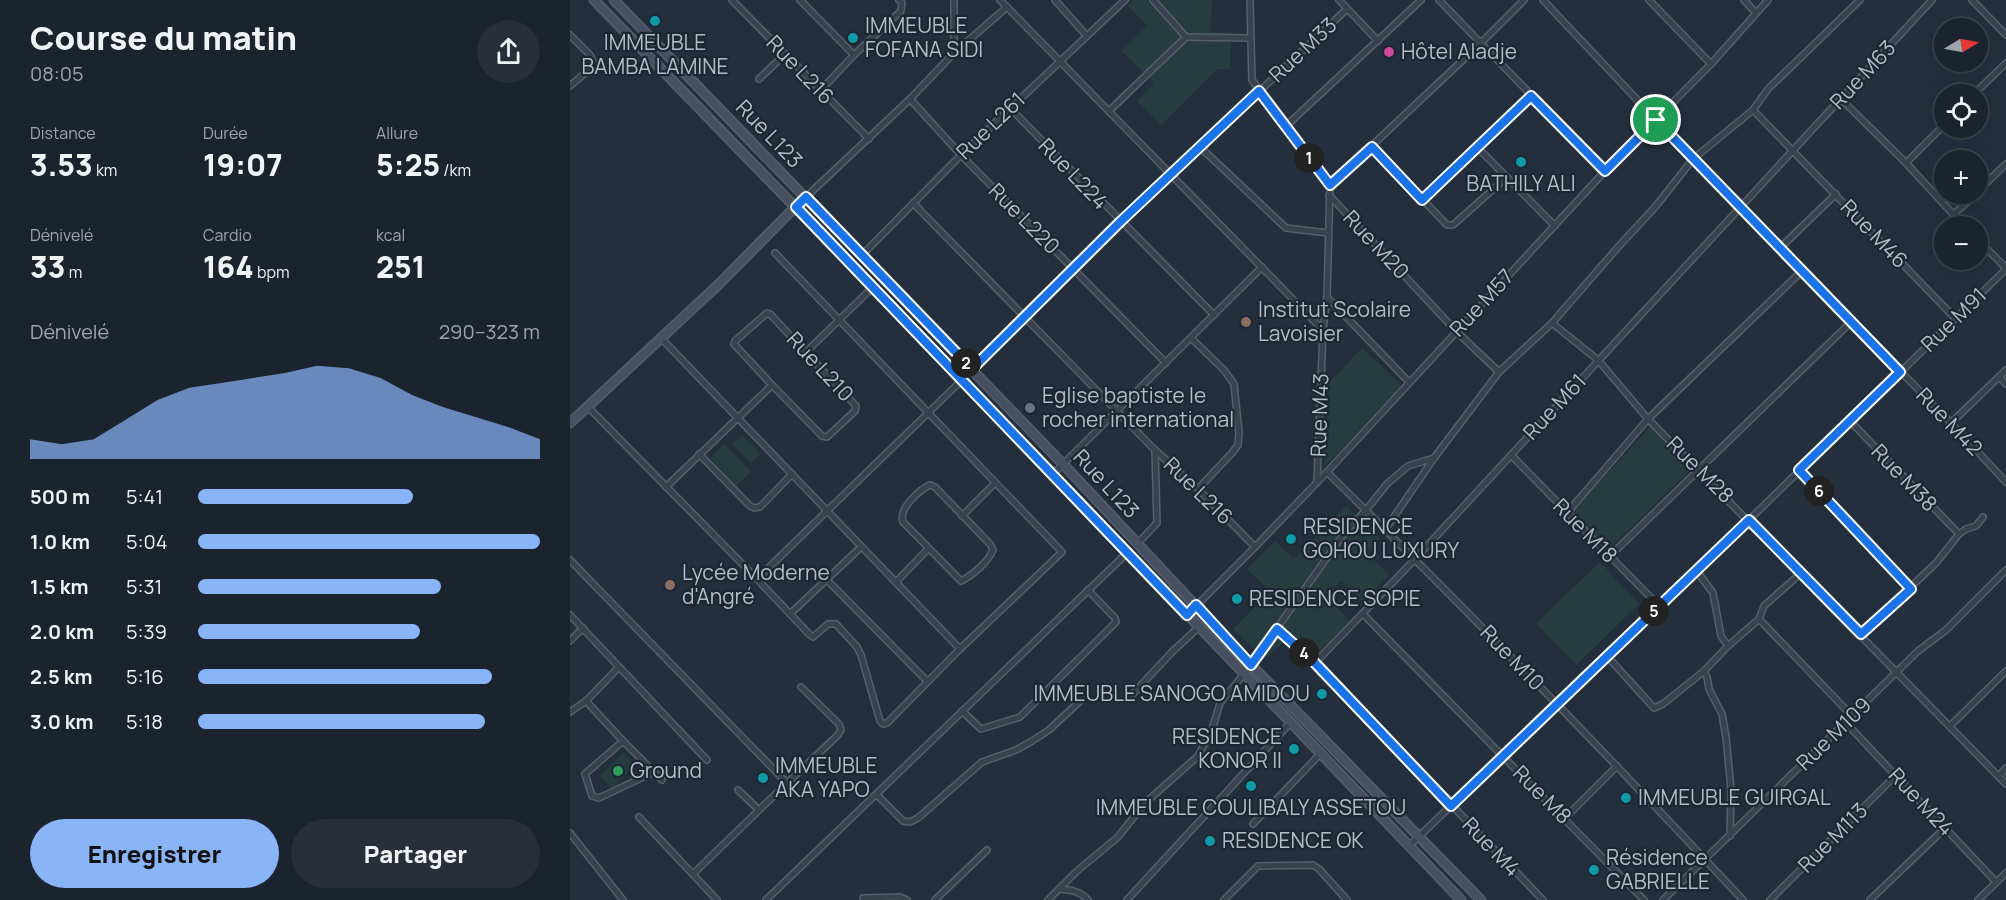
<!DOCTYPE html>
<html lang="fr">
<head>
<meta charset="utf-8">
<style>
	:root { --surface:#1b232e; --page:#282f3a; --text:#f1f3f6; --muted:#a0a4aa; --line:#39404a; --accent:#8ab4f8 }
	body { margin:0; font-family:Manrope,sans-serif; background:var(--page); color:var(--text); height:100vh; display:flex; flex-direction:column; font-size:22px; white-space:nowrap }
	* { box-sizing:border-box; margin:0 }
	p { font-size:20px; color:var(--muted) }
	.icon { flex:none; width:33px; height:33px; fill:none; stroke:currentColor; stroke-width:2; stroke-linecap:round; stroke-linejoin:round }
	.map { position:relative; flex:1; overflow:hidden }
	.sheet { display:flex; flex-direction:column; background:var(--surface); width:570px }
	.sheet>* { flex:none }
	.needle { width:39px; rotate:80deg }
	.fabs { position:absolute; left:1364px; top:18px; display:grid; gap:12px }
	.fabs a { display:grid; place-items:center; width:54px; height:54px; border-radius:50%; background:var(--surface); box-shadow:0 6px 24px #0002,0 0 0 2px var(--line); font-size:30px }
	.pin { position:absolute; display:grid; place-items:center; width:51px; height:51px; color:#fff; margin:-26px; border:3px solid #fff; border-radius:50%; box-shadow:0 2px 6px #0007 }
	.km { position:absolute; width:30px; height:30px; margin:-15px; border-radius:50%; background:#222; color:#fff; font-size:16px; line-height:30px; text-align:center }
	.round { display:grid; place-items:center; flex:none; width:63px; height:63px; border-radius:32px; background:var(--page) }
	.summary { display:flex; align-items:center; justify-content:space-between; height:102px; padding:0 30px }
	h1 { font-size:33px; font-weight:800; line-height:45px }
	.metrics { display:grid; grid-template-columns:repeat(3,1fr); gap:9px; height:102px; padding:6px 30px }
	.metrics div { display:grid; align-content:center }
	.metrics b { font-size:30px; font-weight:800 }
	.metrics small { font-size:16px; font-weight:400 }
	.metrics p { font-size:16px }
	.chart { height:168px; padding:12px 30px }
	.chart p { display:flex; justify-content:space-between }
	.chart svg { width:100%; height:108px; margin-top:6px; fill:var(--accent); opacity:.7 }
	.primary-button { display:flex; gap:12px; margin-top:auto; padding:12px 30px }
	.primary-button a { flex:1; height:69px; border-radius:36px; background:var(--accent); color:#111; font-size:24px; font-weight:800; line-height:69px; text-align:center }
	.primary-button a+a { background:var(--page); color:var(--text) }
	ul { padding:0 30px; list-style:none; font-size:20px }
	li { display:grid; grid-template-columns:96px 72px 1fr; align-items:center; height:45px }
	li i { height:15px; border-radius:8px; background:var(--accent) }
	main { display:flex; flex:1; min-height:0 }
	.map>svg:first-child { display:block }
</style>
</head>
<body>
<main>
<section class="sheet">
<div class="summary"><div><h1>Course du matin</h1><p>08:05</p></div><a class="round"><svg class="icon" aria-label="share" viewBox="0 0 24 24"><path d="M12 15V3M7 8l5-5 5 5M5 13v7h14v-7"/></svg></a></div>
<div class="metrics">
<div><p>Distance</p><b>3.53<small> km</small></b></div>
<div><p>Durée</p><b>19:07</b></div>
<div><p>Allure</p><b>5:25<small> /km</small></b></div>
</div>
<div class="metrics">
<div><p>Dénivelé</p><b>33<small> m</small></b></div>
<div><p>Cardio</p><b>164<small> bpm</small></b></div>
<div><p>kcal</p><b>251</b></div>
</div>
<div class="chart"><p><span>Dénivelé</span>290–323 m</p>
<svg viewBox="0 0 160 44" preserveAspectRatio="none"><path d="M0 44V36L10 38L20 36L30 28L40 20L50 15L60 13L70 11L80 9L90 6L100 7L110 11L120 18L130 23L140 27L150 31L160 36V44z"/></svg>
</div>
<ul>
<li><b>500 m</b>5:41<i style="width:63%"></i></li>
<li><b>1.0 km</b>5:04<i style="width:100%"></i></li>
<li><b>1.5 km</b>5:31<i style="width:71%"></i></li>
<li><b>2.0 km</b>5:39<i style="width:65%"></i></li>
<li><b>2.5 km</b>5:16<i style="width:86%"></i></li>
<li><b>3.0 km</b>5:18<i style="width:84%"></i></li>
</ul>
<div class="primary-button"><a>Enregistrer</a><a>Partager</a></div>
</section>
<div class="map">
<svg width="1436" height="900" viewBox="0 0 1436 900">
	<rect width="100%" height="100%" fill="#242f3e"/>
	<g fill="#263c3f">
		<polygon points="563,0 642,0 641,32 661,33 660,69 647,69 591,125 567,101 584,83 552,51 577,26 558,6"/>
		<polygon points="792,348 831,386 754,467 760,382"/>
		<polygon points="1081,426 1122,468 1039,548 1003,511"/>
		<polygon points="172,435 191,454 181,463 162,444"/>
		<polygon points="154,444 181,472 166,486 140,458"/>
		<polygon points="776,506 810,539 797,553 819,575 793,602 771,581 756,596 780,621 740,662 716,639 695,660 663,629 700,591 677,569 705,541 724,559"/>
		<polygon points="1030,562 1069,604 1006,665 966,623"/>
		<polygon points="53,753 65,765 42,788 30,776"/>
	</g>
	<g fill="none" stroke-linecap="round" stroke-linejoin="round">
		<defs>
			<g id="street">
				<polyline points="162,0 299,139"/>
				<polyline points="230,0 284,55"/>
				<polyline points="430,0 753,330"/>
				<polyline points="485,0 516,35"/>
				<polyline points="583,0 616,37 680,38"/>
				<polyline points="680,0 682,80 760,185"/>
				<polyline points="769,0 808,41"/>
				<polyline points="869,0 1035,171"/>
				<polyline points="973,0 1123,159 1381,423 1436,482"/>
				<polyline points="1079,0 1141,64"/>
				<polyline points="1174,0 1186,13"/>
				<polyline points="1402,0 1436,35"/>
				<polyline points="0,35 20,55 24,63 21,68 0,86"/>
				<polyline points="384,53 437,7"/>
				<polyline points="189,79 215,54"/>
				<polyline points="250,91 284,55 331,11 332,3 329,0"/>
				<polyline points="1404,94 1436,63"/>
				<polyline points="340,99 391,155 596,363"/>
				<polyline points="1271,99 1336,163 1394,226"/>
				<polyline points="440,108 644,315"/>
				<polyline points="1183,110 1385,318"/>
				<polyline points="539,111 616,37"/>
				<polyline points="715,127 851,0"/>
				<polyline points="630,147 716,228 758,233"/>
				<polyline points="802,147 877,225 883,225 937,177"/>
				<polyline points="907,147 985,226"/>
				<polyline points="1336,163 1374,125"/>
				<polyline points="1407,192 1436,164"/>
				<polyline points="759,195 886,331 929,372"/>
				<polyline points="236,197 340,99 384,53 384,0"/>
				<polyline points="852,200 961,96"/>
				<polyline points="343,203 585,450 628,489 685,547"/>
				<polyline points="1383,215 1406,194"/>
				<polyline points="1407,239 1436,268"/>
				<polyline points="1210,248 1266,194"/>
				<polyline points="292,255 391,155 555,0"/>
				<polyline points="757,297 839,382"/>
				<polygon points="197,313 200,314 286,406 285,411 257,437 252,436 202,385 164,344 165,341"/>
				<polyline points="982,323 1028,360 1078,419 1436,784"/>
				<polyline points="90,337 390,649"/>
				<polyline points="621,338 654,370 664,384 669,433 668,445 662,453 628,489"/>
				<polyline points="236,352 303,287"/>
				<polyline points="402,369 550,222 777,9"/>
				<polyline points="1429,377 1436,384"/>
				<polyline points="17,406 187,579 240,635 243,637 258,624 266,624 287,647 291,655 310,721 313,724 317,723 390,649 492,552 205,253"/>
				<polyline points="1280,421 1389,534"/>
				<polyline points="1381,423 1436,370"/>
				<polyline points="129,454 180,506 184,508 190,507 222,474"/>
				<polyline points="941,455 1089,606"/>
				<polyline points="1229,470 1341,589"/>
				<path d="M757,472c142,140 280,282 416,428"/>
				<polyline points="483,474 692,267"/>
				<polyline points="747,482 753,330 757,297 760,185 911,43 954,0"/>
				<path d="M360,485l5,2 55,57 3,6c-5,12 -20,25 -32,31l-58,-59c-5,-13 16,-32 27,-37z"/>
				<polyline points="96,487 202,385"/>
				<polyline points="997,513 1078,419 1232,271"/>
				<polyline points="392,516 425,483"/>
				<polyline points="815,530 864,458 929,372 982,323 1049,246 1086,206 1123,159 1183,110 1198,89 1290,0"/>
				<polyline points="568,543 587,523 585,450"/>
				<polyline points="1040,556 1281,322"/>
				<polyline points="0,560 217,783 123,874"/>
				<polyline points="1126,570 1143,593 1151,636 1158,646"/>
				<polyline points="1231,573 1194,606 1189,619 1282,716"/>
				<polyline points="187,579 392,380"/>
				<polyline points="256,579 357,681"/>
				<polyline points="326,582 358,549"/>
				<polyline points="220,614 291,547"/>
				<polyline points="793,614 1074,900"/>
				<polyline points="0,615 137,760"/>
				<polyline points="617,615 685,547 757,472 1035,171 1141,64 1198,0"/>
				<polyline points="707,629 745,663 973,900"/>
				<polyline points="1291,634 1366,563 1389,534 1396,529 1406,526 1413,517"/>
				<polyline points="0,641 13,628"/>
				<polyline points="1037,656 1084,708 1093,704 1134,671"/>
				<polyline points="745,663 845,559 1362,0"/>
				<polyline points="681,665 775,532 796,510 817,484 838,466 864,458"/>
				<polyline points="558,699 603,651 629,627"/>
				<polyline points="16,701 53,741 92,780"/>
				<polyline points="392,711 411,729 450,717 546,622 545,618 518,590"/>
				<polyline points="0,712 16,701 49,667"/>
				<polyline points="1276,723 1426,882"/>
				<polyline points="1380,726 1436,671"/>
				<polyline points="53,741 15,774 22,796 29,798 84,772"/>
				<polyline points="1429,776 1436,768"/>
				<polyline points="217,783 267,736 271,730 269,724 231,687"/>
				<polyline points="168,790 189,810"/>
				<polyline points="307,795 333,821 340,822 348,818 412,762 446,750 462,741 479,730 510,701"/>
				<polyline points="69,817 147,900"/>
				<polyline points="995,818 1047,766"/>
				<polyline points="683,824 751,753"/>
				<polyline points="0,833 53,900"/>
				<polyline points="1160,836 1161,789 1156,737 1152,714 1139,689 1137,677 1134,671 1158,646 1189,619"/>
				<polyline points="839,846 1179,520 1436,269"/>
				<path d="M489,889c12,1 21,2 29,11"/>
				<polyline points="293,898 330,897 337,900"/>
				<polyline points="196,900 557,553"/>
				<polyline points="365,900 417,850"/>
				<polyline points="478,900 507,871 548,837 574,804 628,756 642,730 650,703 674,674"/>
				<polyline points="557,900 721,722"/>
				<polyline points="654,900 688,866 743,865 749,869 777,900"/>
				<polyline points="1093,900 1348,651 1376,630 1436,570"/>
				<polyline points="1200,900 1326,775"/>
				<polyline points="1300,900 1375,828"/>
				<polyline points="1408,900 1436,873"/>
			</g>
			<g id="secondary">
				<polyline points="24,0 363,349 891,900"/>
				<polyline points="44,0 493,464 681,665 911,900"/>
				<polyline points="0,423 149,284 229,203"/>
			</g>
		</defs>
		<use href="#street" stroke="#565f6c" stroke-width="8"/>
		<use href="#secondary" stroke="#565f6c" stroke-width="11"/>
		<use href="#street" stroke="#38414e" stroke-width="5"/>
		<use href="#secondary" stroke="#465061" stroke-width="8"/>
	</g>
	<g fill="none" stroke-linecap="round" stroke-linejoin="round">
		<defs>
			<polygon id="route" points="689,91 760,185 802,147 852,200 961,96 1035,171 1086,120 1330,372 1229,470 1341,589 1291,634 1179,520 881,806 745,663 707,629 681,665 626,605 617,615 226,207 236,197 402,369 550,222"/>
		</defs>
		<use href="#route" stroke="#fff" stroke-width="12"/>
		<use href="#route" stroke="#1a73e8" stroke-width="8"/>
	</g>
	<g fill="#0f9aa8" stroke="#1d2633" stroke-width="2">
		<circle cx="85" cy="21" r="6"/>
		<circle cx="283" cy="38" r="6"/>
		<circle cx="951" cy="162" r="6"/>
		<circle cx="721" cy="539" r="6"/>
		<circle cx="667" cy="599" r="6"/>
		<circle cx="752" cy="694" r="6"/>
		<circle cx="724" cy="749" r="6"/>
		<circle cx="193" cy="778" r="6"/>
		<circle cx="681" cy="786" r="6"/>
		<circle cx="1056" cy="798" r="6"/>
		<circle cx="640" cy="841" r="6"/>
		<circle cx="1024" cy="870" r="6"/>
	</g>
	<circle fill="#d1479c" stroke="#1d2633" stroke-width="2" cx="819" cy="52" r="6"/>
	<g fill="#8d6e63" stroke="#1d2633" stroke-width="2">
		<circle cx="676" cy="322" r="6"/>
		<circle cx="100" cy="585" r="6"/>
	</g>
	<circle fill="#6b7280" stroke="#1d2633" stroke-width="2" cx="460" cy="408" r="6"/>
	<circle fill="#2e9e5b" stroke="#1d2633" stroke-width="2" cx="48" cy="771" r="6"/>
	<g text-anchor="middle" stroke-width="4.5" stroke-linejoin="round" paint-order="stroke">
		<g font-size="21" fill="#b4bcc9" stroke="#1d2633" text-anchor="start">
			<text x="295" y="33">IMMEUBLE<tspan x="295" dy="24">FOFANA SIDI</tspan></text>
			<text x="85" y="50" text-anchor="middle">IMMEUBLE<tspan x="85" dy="24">BAMBA LAMINE</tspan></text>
			<text x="831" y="59">Hôtel Aladje</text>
			<text x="951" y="191" text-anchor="middle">BATHILY ALI</text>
			<text x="688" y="317">Institut Scolaire<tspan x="688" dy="24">Lavoisier</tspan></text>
			<text x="472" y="403">Eglise baptiste le<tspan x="472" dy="24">rocher international</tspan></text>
			<text x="733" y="534">RESIDENCE<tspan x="733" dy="24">GOHOU LUXURY</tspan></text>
			<text x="112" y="580">Lycée Moderne<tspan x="112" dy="24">d'Angré</tspan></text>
			<text x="679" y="606">RESIDENCE SOPIE</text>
			<text x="740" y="701" text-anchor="end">IMMEUBLE SANOGO AMIDOU</text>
			<text x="712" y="744" text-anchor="end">RESIDENCE<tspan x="712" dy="24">KONOR II</tspan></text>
			<text x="205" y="773">IMMEUBLE<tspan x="205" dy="24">AKA YAPO</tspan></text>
			<text x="60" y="778">Ground</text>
			<text x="1068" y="805">IMMEUBLE GUIRGAL</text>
			<text x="681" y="815" text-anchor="middle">IMMEUBLE COULIBALY ASSETOU</text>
			<text x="652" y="848">RESIDENCE OK</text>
			<text x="1036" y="865">Résidence<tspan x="1036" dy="24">GABRIELLE</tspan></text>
		</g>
		<g font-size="21" fill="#b4bcc9" stroke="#1d2633">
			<text transform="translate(733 50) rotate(-43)" y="7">Rue M33</text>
			<text transform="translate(230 70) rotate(46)" y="7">Rue L216</text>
			<text transform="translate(1293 75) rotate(-47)" y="7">Rue M63</text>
			<text transform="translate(421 126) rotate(-44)" y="7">Rue L261</text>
			<text transform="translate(199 134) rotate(46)" y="7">Rue L123</text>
			<text transform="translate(503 174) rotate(46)" y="7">Rue L224</text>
			<text transform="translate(454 219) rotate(45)" y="7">Rue L220</text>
			<text transform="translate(1304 234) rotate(46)" y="7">Rue M46</text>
			<text transform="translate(806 245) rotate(47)" y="7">Rue M20</text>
			<text transform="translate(912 303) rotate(-47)" y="7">Rue M57</text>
			<text transform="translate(1384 320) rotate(-44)" y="7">Rue M91</text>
			<text transform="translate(250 367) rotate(47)" y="7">Rue L210</text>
			<text transform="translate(985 407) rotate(-47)" y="7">Rue M61</text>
			<text transform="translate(750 415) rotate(-88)" y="7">Rue M43</text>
			<text transform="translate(1379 422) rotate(46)" y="7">Rue M42</text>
			<text transform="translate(1130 470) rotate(45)" y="7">Rue M28</text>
			<text transform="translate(1334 478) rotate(46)" y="7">Rue M38</text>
			<text transform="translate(536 484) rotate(47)" y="7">Rue L123</text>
			<text transform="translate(628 491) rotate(44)" y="7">Rue L216</text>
			<text transform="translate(1015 531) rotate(45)" y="7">Rue M18</text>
			<text transform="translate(942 658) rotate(46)" y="7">Rue M10</text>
			<text transform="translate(1264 734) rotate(-44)" y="7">Rue M109</text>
			<text transform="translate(972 795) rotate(45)" y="7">Rue M8</text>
			<text transform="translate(1351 802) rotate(47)" y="7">Rue M24</text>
			<text transform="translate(1263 838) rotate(-45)" y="7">Rue M113</text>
			<text transform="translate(921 847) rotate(46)" y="7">Rue M4</text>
		</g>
	</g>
</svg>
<div class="fabs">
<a><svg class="needle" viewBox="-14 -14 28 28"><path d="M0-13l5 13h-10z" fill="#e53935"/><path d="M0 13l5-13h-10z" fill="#a0a4aa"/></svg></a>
<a><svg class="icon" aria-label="locate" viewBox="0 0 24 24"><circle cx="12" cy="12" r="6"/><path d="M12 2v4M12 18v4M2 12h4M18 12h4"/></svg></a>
<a>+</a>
<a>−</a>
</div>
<div class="pin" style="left:1086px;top:120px;background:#1e9e55"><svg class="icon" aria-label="arrive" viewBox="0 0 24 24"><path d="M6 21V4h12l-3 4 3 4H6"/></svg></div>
<b class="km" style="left:739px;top:158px">1</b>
<b class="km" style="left:396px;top:363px">2</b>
<b class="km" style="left:734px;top:653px">4</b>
<b class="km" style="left:1084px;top:611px">5</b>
<b class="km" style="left:1249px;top:491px">6</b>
</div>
</main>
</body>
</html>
